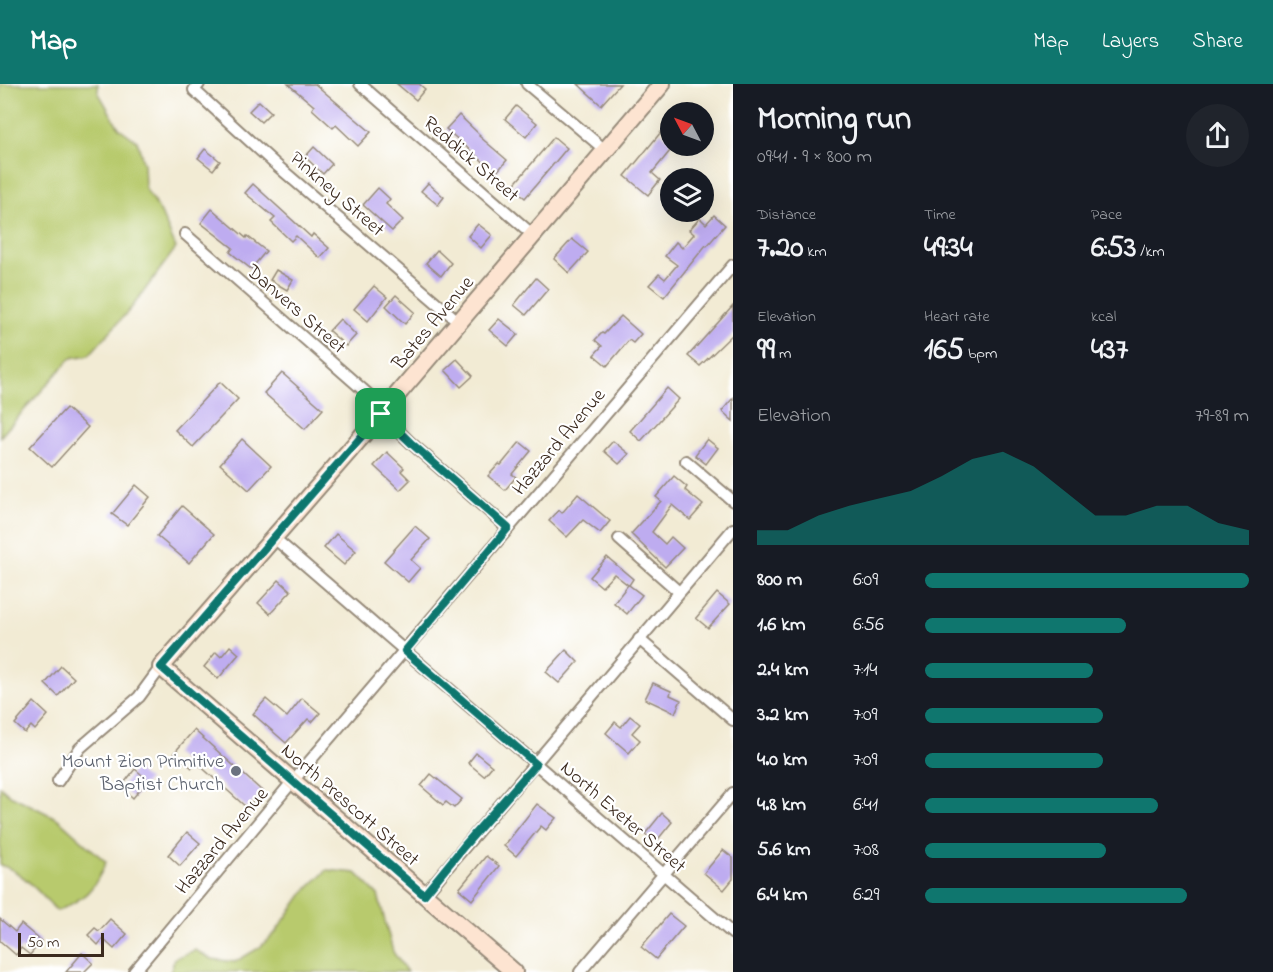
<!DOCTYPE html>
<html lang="en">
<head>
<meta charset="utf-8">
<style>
	:root { --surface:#171b24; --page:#20242c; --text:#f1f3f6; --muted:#9ea1a6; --accent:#0f766e }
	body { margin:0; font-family:"Indie Flower",sans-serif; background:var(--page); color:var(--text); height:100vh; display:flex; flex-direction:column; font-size:22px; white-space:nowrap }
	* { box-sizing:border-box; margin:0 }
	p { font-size:20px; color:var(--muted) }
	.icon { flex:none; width:33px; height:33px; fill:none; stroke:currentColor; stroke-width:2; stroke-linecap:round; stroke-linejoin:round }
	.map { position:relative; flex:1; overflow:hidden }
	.panel { display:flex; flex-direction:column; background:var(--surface); width:540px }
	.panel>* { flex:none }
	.needle { width:39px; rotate:311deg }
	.tools { position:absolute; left:660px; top:18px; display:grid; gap:12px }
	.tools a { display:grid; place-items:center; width:54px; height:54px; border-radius:50%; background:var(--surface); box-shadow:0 6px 24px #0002; font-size:30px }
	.scale { position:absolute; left:18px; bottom:15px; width:86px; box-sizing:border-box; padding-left:6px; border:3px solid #3b2a1e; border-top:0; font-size:16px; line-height:21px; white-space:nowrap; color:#3b2a1e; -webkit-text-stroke:4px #fff; paint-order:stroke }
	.pin { position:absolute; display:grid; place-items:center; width:51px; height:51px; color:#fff; margin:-26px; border-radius:12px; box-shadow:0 3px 9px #0006 }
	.round { display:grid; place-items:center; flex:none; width:63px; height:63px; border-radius:32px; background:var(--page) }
	.overview { display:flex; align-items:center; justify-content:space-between; height:102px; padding:0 24px }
	h1 { font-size:33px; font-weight:700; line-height:45px }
	.figures { display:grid; grid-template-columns:repeat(3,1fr); gap:9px; height:102px; padding:6px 24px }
	.figures div { display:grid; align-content:center }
	.figures b { font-size:30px; font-weight:700 }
	.figures small { font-size:16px; font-weight:400 }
	.figures p { font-size:16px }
	.chart { height:168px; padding:12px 24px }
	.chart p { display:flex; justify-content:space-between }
	.chart svg { width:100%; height:108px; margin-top:6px; fill:var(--accent); opacity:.7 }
	ul { padding:0 24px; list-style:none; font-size:20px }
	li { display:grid; grid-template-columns:96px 72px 1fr; align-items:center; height:45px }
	li i { height:15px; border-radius:8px; background:var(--accent) }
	header { display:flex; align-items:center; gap:36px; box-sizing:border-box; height:84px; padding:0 30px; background:var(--accent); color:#fff }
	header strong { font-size:28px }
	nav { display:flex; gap:33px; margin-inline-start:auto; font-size:21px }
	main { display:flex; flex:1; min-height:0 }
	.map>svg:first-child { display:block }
</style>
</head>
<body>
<header>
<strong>Map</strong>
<nav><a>Map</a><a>Layers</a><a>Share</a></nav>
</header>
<main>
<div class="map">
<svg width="733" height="888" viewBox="0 0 733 888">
	<rect width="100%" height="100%" fill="#fff"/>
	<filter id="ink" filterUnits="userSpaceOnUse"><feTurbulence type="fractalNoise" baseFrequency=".0167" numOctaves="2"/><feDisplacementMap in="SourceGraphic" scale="12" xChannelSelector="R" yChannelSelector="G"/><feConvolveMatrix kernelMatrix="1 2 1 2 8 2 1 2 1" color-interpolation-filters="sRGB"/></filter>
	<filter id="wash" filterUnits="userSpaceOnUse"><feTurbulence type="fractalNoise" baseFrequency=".008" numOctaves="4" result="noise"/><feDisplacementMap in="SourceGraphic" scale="24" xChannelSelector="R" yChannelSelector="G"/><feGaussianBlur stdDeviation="1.35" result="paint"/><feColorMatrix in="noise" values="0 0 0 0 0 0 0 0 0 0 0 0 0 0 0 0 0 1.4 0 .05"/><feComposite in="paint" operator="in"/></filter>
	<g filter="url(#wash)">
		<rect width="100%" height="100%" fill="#f2ebd4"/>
		<g fill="#b8ca6d" stroke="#7a7a46" stroke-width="1.5">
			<polygon points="0,0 98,0 98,8 119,44 137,57 144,80 145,104 161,129 176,164 133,222 89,271 71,274 0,353"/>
			<path d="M0,702l10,9 48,24 48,43c-12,29 -22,37 -49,49 -16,-16 -34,-40 -57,-46z"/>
			<polygon points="327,786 356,789 378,811 393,868 407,888 170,888 175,874 195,866 212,875 235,878 259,864 275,849 304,808"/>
		</g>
		<g id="blocks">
			<g fill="#beacf0">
				<polygon points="288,0 315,0 371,48 358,62 336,41 333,44 312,25 314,22"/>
				<polygon points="397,0 419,0 425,5 416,16"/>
				<polygon points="578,0 620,0 601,21"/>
				<polygon points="259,17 271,28 261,38 249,27"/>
				<polygon points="516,22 537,39 526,53 505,35"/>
				<polygon points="459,31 480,51 479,52 507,76 496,89 446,45"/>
				<polygon points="661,48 670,57 670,67 652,89 660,96 648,111 625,92"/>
				<polygon points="554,53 567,64 525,114 512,103"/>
				<polygon points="314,63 332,80 323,90 305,73"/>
				<polygon points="205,65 220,77 213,86 198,74"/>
				<polygon points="428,99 444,113 438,121 421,107"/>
				<polygon points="253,100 311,153 313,150 329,164 320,174 296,152 291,157 271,138 275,134 245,109"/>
				<polygon points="378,104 390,115 386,120 403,136 392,147 363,121"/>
				<polygon points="212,125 246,154 247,152 266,167 251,185 230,168 233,164 201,139"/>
				<polygon points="714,131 725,141 707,162 706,161 664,213 649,201 659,190 665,195 677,181 665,172 676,158 682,164 694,150 689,146 700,134 706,140"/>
				<polygon points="478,140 492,151 481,164 468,152"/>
				<polygon points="572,155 588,168 569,189 554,175"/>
				<polygon points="437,166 451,179 441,192 426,179"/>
				<polygon points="276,186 293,196 287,206 270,196"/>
				<polygon points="536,194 548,205 526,231 514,221"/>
				<polygon points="374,202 387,213 368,237 354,225"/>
				<polygon points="396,211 415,228 405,240 386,222"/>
				<polygon points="733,222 733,250 700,282 688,272"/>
				<polygon points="621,232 641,250 633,259 629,256 607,282 594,271 602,262 595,256 602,249 604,250"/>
				<polygon points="340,235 356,251 346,262 329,247"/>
				<polygon points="499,235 518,250 508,262 489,246"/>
				<polygon points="457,275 473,292 461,303 445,286"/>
				<polygon points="282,289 323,325 305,345 264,309"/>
				<polygon points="220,298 238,315 193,363 175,346"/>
				<polygon points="667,304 679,315 641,357 630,347"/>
				<polygon points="733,314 733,337 722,327"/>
				<polygon points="66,324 88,343 52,383 30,363"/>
				<polygon points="242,355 271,382 249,406 220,380"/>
				<polygon points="707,355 718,364 706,380 695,371"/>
				<polygon points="613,357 629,370 619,380 604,367"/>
				<polygon points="520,358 531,367 512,390 516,393 505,406 488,392 499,380 501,381"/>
				<polygon points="387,368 404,384 401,387 410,396 400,406 374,382"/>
				<polygon points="674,392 687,403 685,406 703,421 690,436 672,421 652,448 665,460 671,453 683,464 665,483 631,450 661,417 656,413"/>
				<polygon points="136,401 150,413 127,441 112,430"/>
				<polygon points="578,410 610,437 600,449 583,436 567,453 549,437 559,426 562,429"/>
				<polygon points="182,422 214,450 189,479 157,452"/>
				<polygon points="415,442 430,455 411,476 420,484 408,498 384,477"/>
				<polygon points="336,450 356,467 344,481 324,464"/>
				<polygon points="607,473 633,495 629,501 642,511 627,530 614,519 628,501 614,490 602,503 590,493"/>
				<polygon points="279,496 291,507 270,530 258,519"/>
				<polygon points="717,509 730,520 708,544 696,534"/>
				<polygon points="230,562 239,570 218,595 204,583 216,568 221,573"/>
				<polygon points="566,566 578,578 559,599 546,588"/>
				<polygon points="61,582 74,594 58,612 45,600"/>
				<polygon points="653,599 671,607 670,611 681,616 675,629 645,615"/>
				<polygon points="302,614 320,629 312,638 308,635 286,659 253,630 266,615 287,633"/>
				<polygon points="34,618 48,631 35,646 31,642 25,649 15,640"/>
				<polygon points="630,632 640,640 632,649 640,656 629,669 606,649 615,638 621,643"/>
				<polygon points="194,646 262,707 247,724 197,679 192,684 174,669"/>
				<polygon points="476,669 492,682 484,692 468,679"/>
				<polygon points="135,685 148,696 133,714 121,703"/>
				<polygon points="431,690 462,715 454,724 446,718 443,721 421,702"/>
				<polygon points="537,720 556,734 546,746 541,742 516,772 504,762"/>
				<polygon points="662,729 672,738 655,759 645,750"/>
				<polygon points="187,748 200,759 180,782 168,771"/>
				<polygon points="723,766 733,774 733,795 724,806 704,789"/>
				<polygon points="486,772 499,782 472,816 459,805"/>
				<polygon points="669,830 684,842 656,875 641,863"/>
				<polygon points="0,835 15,848 21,840 41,857 30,871 21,864 16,871 0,857"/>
				<polygon points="110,835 127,850 114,865 103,855 98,861 88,851 95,844 99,847"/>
				<polygon points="82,869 93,879 84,888 66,888"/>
			</g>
		</g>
	</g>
	<g filter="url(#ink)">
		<use href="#blocks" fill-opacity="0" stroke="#968a79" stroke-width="1.5"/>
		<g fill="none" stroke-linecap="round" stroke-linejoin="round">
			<defs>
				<g id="street">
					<polyline points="199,0 194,6 274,79 459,238"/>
					<polyline points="360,0 533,151"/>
					<polyline points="527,0 605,66"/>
					<polyline points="185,150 385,325"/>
					<polyline points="381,330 412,360 508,444"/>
					<polyline points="686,377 733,417"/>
					<polyline points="273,453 733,850"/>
					<polyline points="619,455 679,508"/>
					<polyline points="639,555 733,636"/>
					<polyline points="58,697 80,664 139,613 161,583"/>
					<polyline points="424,811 733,445"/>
					<polyline points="134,888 292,698 733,181"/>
					<polyline points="580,888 733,709"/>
				</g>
				<polyline id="secondary" points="514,888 161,583 350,366 662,0"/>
			</defs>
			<use href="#street" stroke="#968a79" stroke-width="14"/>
			<use href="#secondary" stroke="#968a79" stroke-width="20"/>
			<use href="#street" stroke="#fff" stroke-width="10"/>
			<use href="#secondary" stroke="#fde4d1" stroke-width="16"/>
		</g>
	</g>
	<g fill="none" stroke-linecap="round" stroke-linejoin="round" filter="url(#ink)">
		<defs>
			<polygon id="route" points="381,330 412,360 508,444 405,567 536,680 464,762 424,811 161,583"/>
		</defs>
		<use href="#route" stroke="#fff" stroke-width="12"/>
		<use href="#route" stroke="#0f766e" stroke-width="8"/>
	</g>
	<circle fill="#6b7280" stroke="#fff" stroke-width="2" cx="236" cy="687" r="6"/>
	<g text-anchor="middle" stroke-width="4.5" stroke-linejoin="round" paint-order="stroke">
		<g font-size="20" fill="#3b2a1e" stroke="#fff">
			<text transform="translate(472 74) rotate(41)" y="7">Reddick Street</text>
			<text transform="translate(338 109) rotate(41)" y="7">Pinkney Street</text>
			<text transform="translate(297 224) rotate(41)" y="7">Danvers Street</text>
			<text transform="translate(432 238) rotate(-50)" y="7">Bates Avenue</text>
			<text transform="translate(558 357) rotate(-50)" y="7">Hazzard Avenue</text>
			<text transform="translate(351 720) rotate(41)" y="7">North Prescott Street</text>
			<text transform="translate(624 732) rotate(41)" y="7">North Exeter Street</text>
			<text transform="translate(221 756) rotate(-50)" y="7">Hazzard Avenue</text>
		</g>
		<g font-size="20" fill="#5b616d" stroke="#fff" text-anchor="end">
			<text x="224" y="683">Mount Zion Primitive<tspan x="224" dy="23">Baptist Church</tspan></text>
		</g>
	</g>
</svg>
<div class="tools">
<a><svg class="needle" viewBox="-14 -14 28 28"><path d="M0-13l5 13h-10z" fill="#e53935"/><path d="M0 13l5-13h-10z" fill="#9ea1a6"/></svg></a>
<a><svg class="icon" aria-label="layers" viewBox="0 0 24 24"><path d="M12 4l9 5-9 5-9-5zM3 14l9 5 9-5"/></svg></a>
</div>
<div class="scale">50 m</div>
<div class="pin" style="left:381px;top:330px;background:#1e9e55"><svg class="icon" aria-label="arrive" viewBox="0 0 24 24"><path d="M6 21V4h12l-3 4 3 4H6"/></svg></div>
</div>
<section class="panel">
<div class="overview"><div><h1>Morning run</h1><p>09:41 · 9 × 800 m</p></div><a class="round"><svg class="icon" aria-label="share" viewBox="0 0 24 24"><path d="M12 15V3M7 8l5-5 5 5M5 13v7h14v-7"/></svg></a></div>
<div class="figures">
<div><p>Distance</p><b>7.20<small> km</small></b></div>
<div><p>Time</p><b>49:34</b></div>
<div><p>Pace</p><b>6:53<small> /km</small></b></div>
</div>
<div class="figures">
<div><p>Elevation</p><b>99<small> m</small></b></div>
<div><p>Heart rate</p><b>165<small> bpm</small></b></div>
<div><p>kcal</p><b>437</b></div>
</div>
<div class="chart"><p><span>Elevation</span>79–89 m</p>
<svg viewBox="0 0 160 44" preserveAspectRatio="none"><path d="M0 44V38L10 38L20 32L30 28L40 25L50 22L60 16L70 9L80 6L90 12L100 22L110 32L120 32L130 28L140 28L150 35L160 38V44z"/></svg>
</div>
<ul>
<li><b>800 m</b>6:09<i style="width:100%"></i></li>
<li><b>1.6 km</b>6:56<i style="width:62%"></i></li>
<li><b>2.4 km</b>7:14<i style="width:52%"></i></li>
<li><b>3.2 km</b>7:09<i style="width:55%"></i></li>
<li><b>4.0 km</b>7:09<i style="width:55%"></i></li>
<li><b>4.8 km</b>6:41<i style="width:72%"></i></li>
<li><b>5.6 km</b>7:08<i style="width:56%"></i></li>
<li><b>6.4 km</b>6:29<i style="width:81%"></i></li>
</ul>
</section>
</main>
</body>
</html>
